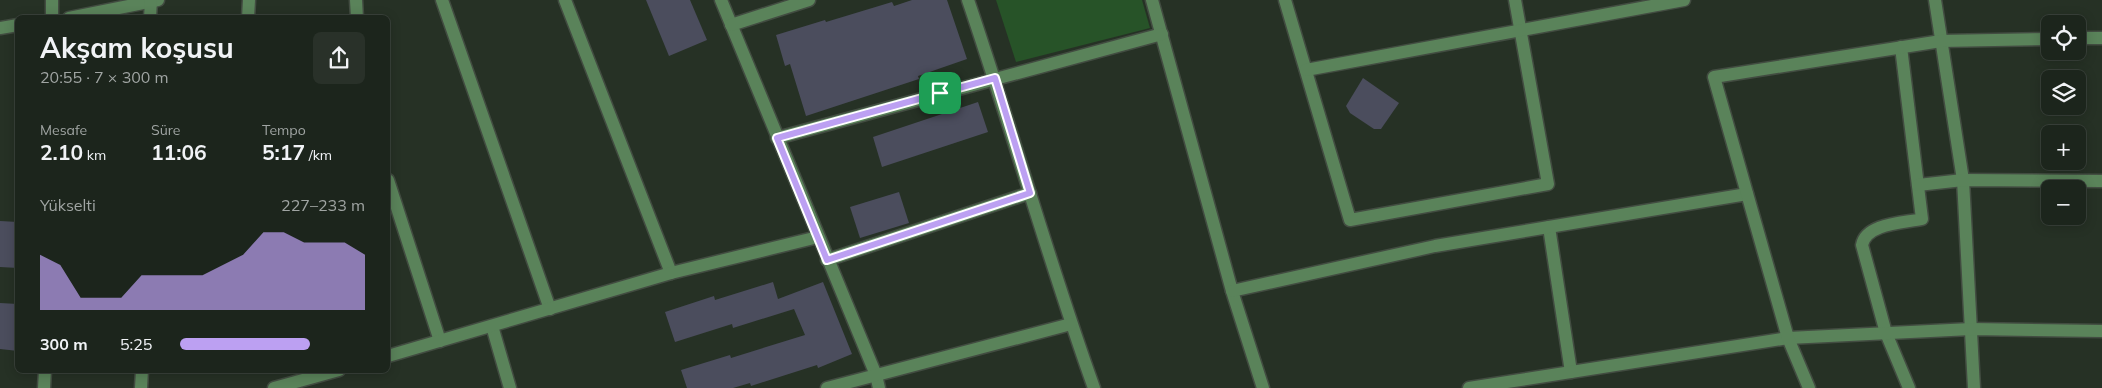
<!DOCTYPE html>
<html lang="tr">
<head>
<meta charset="utf-8">
<style>
	:root { --surface:#1c251c; --page:#293129; --text:#f1f3f6; --muted:#a0a5a3; --line:#3a423b; --accent:#bca0f2 }
	body { margin:0; font-family:Mulish,sans-serif; background:var(--page); color:var(--text); height:100vh; display:flex; flex-direction:column; font-size:19px; white-space:nowrap }
	* { box-sizing:border-box; margin:0 }
	p { font-size:16px; color:var(--muted) }
	.icon { flex:none; width:28px; height:28px; fill:none; stroke:currentColor; stroke-width:2; stroke-linecap:round; stroke-linejoin:round }
	.map { position:relative; flex:1; overflow:hidden }
	.sheet { position:absolute; left:15px; top:15px; width:375px; height:358px; display:flex; flex-direction:column; background:var(--surface); border-radius:8px; box-shadow:0 2px 12px #0003,0 0 0 1px var(--line) }
	.sheet>* { flex:none }
	.controls { position:absolute; left:2041px; top:15px; display:grid; gap:10px }
	.controls a { display:grid; place-items:center; width:45px; height:45px; border-radius:8px; background:var(--surface); box-shadow:0 2px 12px #0003,0 0 0 1px var(--line); font-size:25px }
	.pin { position:absolute; display:grid; place-items:center; width:42px; height:42px; color:#fff; margin:-21px; border-radius:10px; box-shadow:0 2px 8px #0006 }
	.round { display:grid; place-items:center; flex:none; width:52px; height:52px; border-radius:8px; background:var(--page) }
	.summary { display:flex; align-items:center; justify-content:space-between; height:85px; padding:0 25px }
	h1 { font-size:28px; font-weight:700; line-height:38px }
	.stats { display:grid; grid-template-columns:repeat(3,1fr); gap:8px; height:85px; padding:5px 25px }
	.stats div { display:grid; align-content:center }
	.stats b { font-size:21px; font-weight:700 }
	.stats small { font-size:14px; font-weight:400 }
	.stats p { font-size:14px }
	.chart { height:140px; padding:10px 25px }
	.chart p { display:flex; justify-content:space-between }
	.chart svg { width:100%; height:90px; margin-top:5px; fill:var(--accent); opacity:.7 }
	ul { padding:0 25px; list-style:none; font-size:16px }
	li { display:grid; grid-template-columns:80px 60px 1fr; align-items:center; height:38px }
	li i { height:12px; border-radius:6px; background:var(--accent) }
	.map>svg:first-child { display:block }
</style>
</head>
<body>
<div class="map">
<svg width="2102" height="388" viewBox="0 0 2102 388">
	<rect width="100%" height="100%" fill="#263125"/>
	<polygon fill="#275328" points="996,0 1142,0 1150,28 1016,62"/>
	<g fill="#4b4d5d">
		<polygon points="646,0 690,0 707,40 669,56"/>
		<polygon points="912,0 947,0 967,59 918,76 919,79 806,116 790,64 785,66 776,35 825,20 826,22 892,2 894,6"/>
		<polygon points="1363,78 1399,103 1381,129 1374,129 1350,113 1346,106"/>
		<polygon points="978,102 988,132 882,167 873,137"/>
		<polygon points="899,192 909,223 860,238 850,207"/>
		<polygon points="0,221 18,222 18,268 0,267"/>
		<polygon points="773,282 778,299 823,282 852,354 818,368 817,365 751,386 750,383 733,388 687,388 681,370 730,355 731,358 805,335 794,309 733,328 732,324 675,342 665,312 714,296 715,300"/>
		<polygon points="0,303 18,304 18,351 0,349"/>
	</g>
	<g fill="none" stroke-linecap="round" stroke-linejoin="round">
		<defs>
			<g id="minor">
				<polyline points="52,0 52,18"/>
				<polyline points="356,0 357,18"/>
				<polyline points="442,0 550,309"/>
				<polyline points="565,0 671,273"/>
				<polyline points="721,0 876,375 879,388"/>
				<path d="M968,0c44,129 80,260 126,388"/>
				<polyline points="1152,0 1232,291 1263,388"/>
				<polyline points="1285,0 1350,220 1548,184 1515,0"/>
				<polyline points="1935,0 1963,180 1974,388"/>
				<polyline points="69,18 158,0"/>
				<polyline points="150,18 151,0"/>
				<polyline points="248,18 249,0"/>
				<polyline points="731,25 809,0"/>
				<polyline points="0,28 18,25"/>
				<polyline points="2078,38 2102,38"/>
				<path d="M1901,47l21,172c-18,4 -56,4 -60,26l24,88 23,55"/>
				<polyline points="1306,70 1684,0"/>
				<polyline points="777,138 1162,34"/>
				<polyline points="388,180 440,341"/>
				<polyline points="1918,185 1963,180 2102,181"/>
				<polyline points="1549,227 1571,372"/>
				<polyline points="827,260 1030,193"/>
				<polyline points="1232,291 1435,246 1747,194"/>
				<polyline points="492,326 510,388"/>
				<polyline points="388,356 671,273 818,237"/>
				<polyline points="44,388 45,370"/>
				<polyline points="141,388 142,370"/>
				<polyline points="274,388 339,370"/>
				<polyline points="827,388 1071,324"/>
				<polyline points="1469,388 1788,338 1971,329 2102,331"/>
				<polyline points="1809,388 1788,338 1714,77 1941,41 2050,39"/>
			</g>
		</defs>
		<use href="#minor" stroke="#424c41" stroke-width="15"/>
		<use href="#minor" stroke="#5a835a" stroke-width="12"/>
	</g>
	<g fill="none" stroke-linecap="round" stroke-linejoin="round">
		<defs>
			<polygon id="route" points="995,78 1030,193 827,260 777,138"/>
		</defs>
		<use href="#route" stroke="#fff" stroke-width="10"/>
		<use href="#route" stroke="#bca0f2" stroke-width="6"/>
	</g>
</svg>
<div class="controls">
<a><svg class="icon" aria-label="locate" viewBox="0 0 24 24"><circle cx="12" cy="12" r="6"/><path d="M12 2v4M12 18v4M2 12h4M18 12h4"/></svg></a>
<a><svg class="icon" aria-label="layers" viewBox="0 0 24 24"><path d="M12 4l9 5-9 5-9-5zM3 14l9 5 9-5"/></svg></a>
<a>+</a>
<a>−</a>
</div>
<div class="pin" style="left:940px;top:93px;background:#1e9e55"><svg class="icon" aria-label="arrive" viewBox="0 0 24 24"><path d="M6 21V4h12l-3 4 3 4H6"/></svg></div>
<section class="sheet">
<div class="summary"><div><h1>Akşam koşusu</h1><p>20:55 · 7 × 300 m</p></div><a class="round"><svg class="icon" aria-label="share" viewBox="0 0 24 24"><path d="M12 15V3M7 8l5-5 5 5M5 13v7h14v-7"/></svg></a></div>
<div class="stats">
<div><p>Mesafe</p><b>2.10<small> km</small></b></div>
<div><p>Süre</p><b>11:06</b></div>
<div><p>Tempo</p><b>5:17<small> /km</small></b></div>
</div>
<div class="chart"><p><span>Yükselti</span>227–233 m</p>
<svg viewBox="0 0 160 44" preserveAspectRatio="none"><path d="M0 44V17L10 22L20 38L30 38L40 38L50 27L60 27L70 27L80 27L90 22L100 17L110 6L120 6L130 11L140 11L150 11L160 17V44z"/></svg>
</div>
<ul>
<li><b>300 m</b>5:25<i style="width:70%"></i></li>
</ul>
</section>
</div>
</body>
</html>
